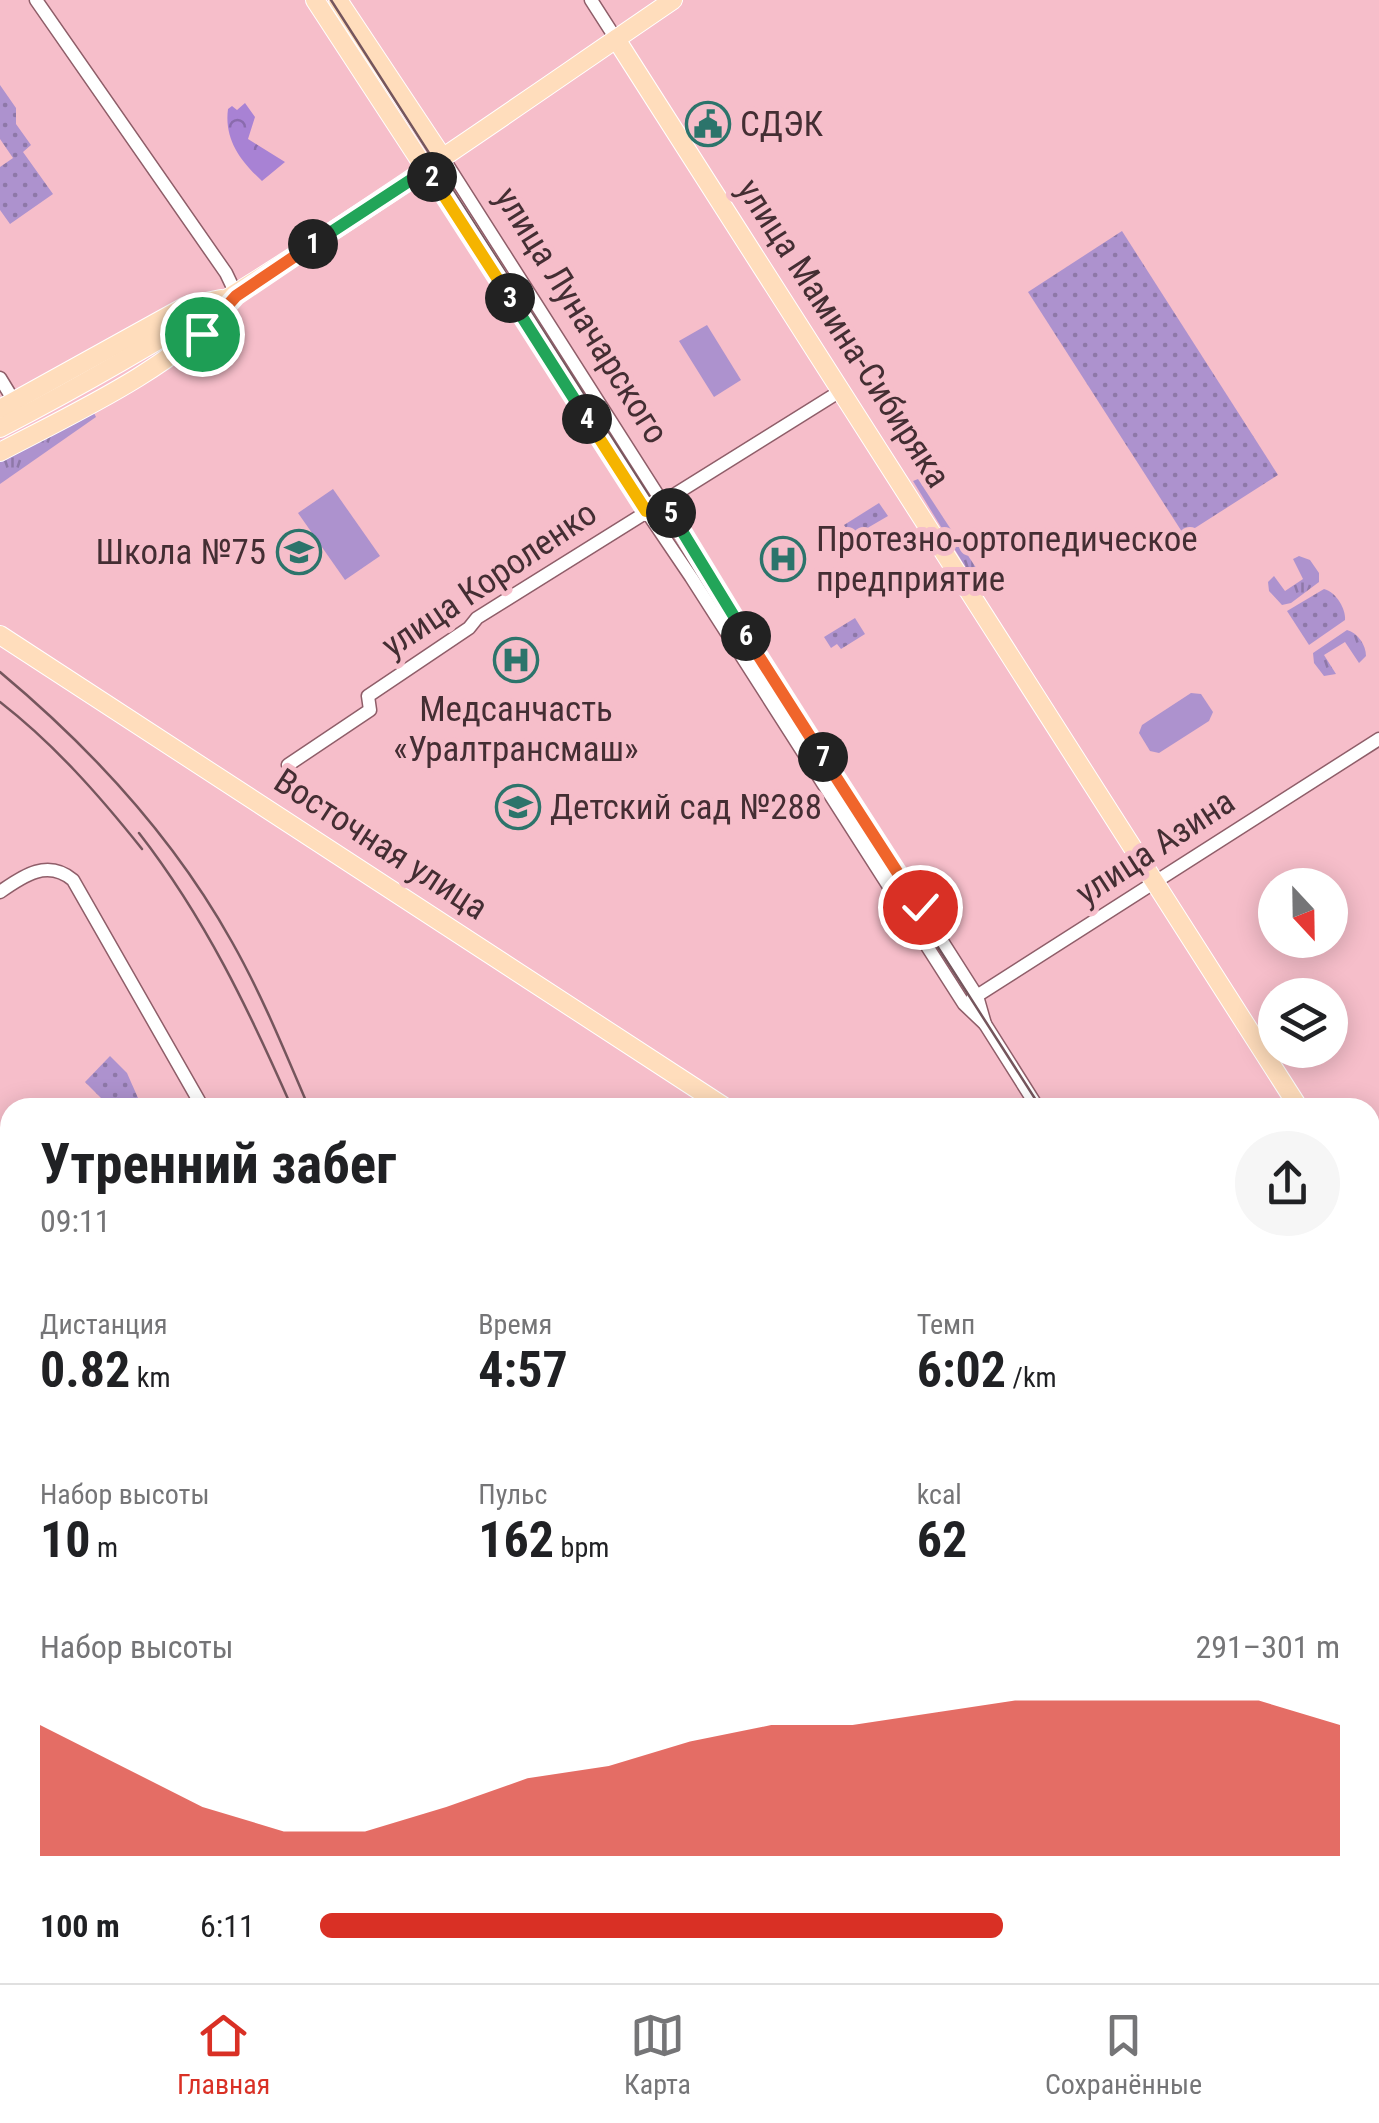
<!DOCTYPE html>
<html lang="ru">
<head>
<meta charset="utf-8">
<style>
	:root { --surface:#fff; --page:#f6f6f6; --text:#202124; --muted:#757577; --line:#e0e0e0; --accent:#d93025 }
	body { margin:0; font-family:"Roboto Condensed",sans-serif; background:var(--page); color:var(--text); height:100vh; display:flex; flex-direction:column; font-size:38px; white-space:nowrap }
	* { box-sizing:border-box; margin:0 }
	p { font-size:32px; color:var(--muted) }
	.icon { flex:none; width:55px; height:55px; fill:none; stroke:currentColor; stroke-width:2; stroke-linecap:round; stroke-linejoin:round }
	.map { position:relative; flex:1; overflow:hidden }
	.panel { position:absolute; left:0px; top:1098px; width:1380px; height:888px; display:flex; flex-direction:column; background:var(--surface); border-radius:30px 30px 0 0; box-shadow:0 5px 25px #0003 }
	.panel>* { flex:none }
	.needle { width:65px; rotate:158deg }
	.fabs { position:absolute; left:1258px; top:868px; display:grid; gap:20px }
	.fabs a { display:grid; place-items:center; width:90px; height:90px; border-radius:50%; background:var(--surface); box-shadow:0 5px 25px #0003; font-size:50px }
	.pin { position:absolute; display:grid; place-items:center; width:85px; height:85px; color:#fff; margin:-42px; border:5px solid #fff; border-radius:50%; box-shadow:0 2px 10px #0007 }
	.km { position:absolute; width:50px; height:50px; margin:-25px; border-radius:50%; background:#222; color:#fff; font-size:28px; line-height:50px; text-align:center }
	.round { display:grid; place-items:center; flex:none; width:105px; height:105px; border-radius:52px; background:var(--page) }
	.summary { display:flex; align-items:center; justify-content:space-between; height:170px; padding:0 40px }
	h1 { font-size:55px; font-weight:700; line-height:75px }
	.stats { display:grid; grid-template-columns:repeat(3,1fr); gap:15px; height:170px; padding:10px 40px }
	.stats div { display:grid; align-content:center }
	.stats b { font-size:50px; font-weight:700 }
	.stats small { font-size:28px; font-weight:400 }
	.stats p { font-size:28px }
	.chart { height:280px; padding:20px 40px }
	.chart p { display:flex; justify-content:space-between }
	.chart svg { width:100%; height:180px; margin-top:10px; fill:var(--accent); opacity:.7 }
	ul { padding:0 40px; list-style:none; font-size:32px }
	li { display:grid; grid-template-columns:160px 120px 1fr; align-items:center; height:75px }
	li i { height:25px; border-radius:12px; background:var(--accent) }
	.tabs { display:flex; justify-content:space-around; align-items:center; height:140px; border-top:2px solid var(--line); background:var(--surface); font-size:28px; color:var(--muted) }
	.tabs a { display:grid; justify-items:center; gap:5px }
	.tabs .on { color:var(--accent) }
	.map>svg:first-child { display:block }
</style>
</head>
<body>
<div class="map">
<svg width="1379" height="1983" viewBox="0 0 1379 1983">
	<defs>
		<pattern id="grass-tufts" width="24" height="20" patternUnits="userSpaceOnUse" patternTransform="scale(2.5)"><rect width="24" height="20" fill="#ad92ce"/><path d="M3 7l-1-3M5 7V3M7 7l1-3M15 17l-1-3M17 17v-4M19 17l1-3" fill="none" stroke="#8e78a8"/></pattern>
		<pattern id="forest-crowns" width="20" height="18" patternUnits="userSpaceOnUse" patternTransform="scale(2.5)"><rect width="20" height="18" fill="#a882d4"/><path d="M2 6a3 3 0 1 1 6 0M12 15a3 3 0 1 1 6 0" fill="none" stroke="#8a6bad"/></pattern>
		<pattern id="park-dots" width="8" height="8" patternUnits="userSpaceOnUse" patternTransform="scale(2.5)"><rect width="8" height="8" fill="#ad92ce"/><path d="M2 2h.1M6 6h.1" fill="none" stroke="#8e78a8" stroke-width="1.8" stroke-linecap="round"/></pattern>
	</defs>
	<rect width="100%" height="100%" fill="#f6beca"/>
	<g fill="url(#grass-tufts)">
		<polygon points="92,409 96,417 0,484 0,458"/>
		<polygon points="918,479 982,577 974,581 913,481"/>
		<polygon points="1299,556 1310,560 1319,573 1319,582 1291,603 1282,605 1269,591 1268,582 1274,576 1285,591 1303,579 1293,559"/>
		<path d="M1347,630c11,3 19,15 19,26l-7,7 -14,-21 -21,13 12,19 -12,2 -10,-13 -1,-10z"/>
	</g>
	<path fill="url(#forest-crowns)" d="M245,103l10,14 -7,22 37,23 -23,19c-22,-20 -38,-42 -34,-72l4,-3 5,4z"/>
	<g fill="url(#park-dots)">
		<polygon points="0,85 16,108 16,124 31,145 23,152 53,194 10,224 0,210 0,167 13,158 0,139"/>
		<polygon points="1122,231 1278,475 1184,535 1028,292"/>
		<polygon points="879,503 888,516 852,537 844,525"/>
		<path d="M1324,589c12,3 22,20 21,31l-36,25 -22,-34z"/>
		<polygon points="855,618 865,634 841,649 837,644 831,648 824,637"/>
		<polygon points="110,1056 127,1073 138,1098 129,1107 110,1107 85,1082"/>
		<polygon points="1379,1298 1379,1399 1370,1403 1370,1348"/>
	</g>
	<g fill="#ad92ce">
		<polygon points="707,325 741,380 714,397 679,341"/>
		<polygon points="333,489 380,556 345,580 298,513"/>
		<polygon points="1191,693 1201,694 1213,712 1209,721 1159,753 1150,751 1139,733 1142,725"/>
		<polygon points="10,1822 10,1902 0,1897 0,1842"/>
	</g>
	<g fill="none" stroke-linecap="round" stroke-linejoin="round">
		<defs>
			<g id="minor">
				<polyline points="36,0 226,273 237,296"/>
				<polyline points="591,0 616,39"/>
				<polyline points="443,158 977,996 985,1024"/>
				<polyline points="426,170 476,242 603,447 691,577 964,1004 985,1024 1038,1108"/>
				<polyline points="0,378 14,401"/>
				<polyline points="288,765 370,710 368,696 469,628 477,618 842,390"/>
				<path d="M0,892c24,-17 48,-33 73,-12l130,228"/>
				<polyline points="972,999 1379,739"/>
				<polyline points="0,1441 10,1455"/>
				<polyline points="1370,1676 1379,1698"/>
				<polyline points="0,1759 10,1764"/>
				<polyline points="1370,1777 1379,1754"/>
				<polyline points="1370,1861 1379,1836"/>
				<polyline points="1370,1906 1379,1901"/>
				<polyline points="314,1983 318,1975"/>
				<polyline points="1330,1983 1332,1975"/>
			</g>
			<g id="major">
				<polyline points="315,0 426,170"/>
				<polyline points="338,0 443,158"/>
				<polyline points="616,39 1299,1108"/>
				<polyline points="0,409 186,306 221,299"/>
				<path d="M0,428c237,-122 453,-278 673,-428"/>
				<path d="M0,452c74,-39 171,-83 226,-145"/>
				<polyline points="0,635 726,1108"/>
				<polyline points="1370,1221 1379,1216"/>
				<polyline points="1370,1242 1379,1237"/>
				<polyline points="1370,1525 1379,1546"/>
				<polyline points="1370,1579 1379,1599"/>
				<polyline points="0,1978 9,1983"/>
				<polyline points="710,1983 713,1975"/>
			</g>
		</defs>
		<use href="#minor" stroke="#8f5e69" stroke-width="15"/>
		<use href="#major" stroke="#fff" stroke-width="20"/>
		<use href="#minor" stroke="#fff" stroke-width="12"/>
		<use href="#major" stroke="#ffddbc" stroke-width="18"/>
		<g stroke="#75565d" stroke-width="2.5">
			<polyline points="331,0 1041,1108"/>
			<polyline points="1370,1206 1379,1200"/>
			<polyline points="1370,1886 1379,1882"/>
			<polyline points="1140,1975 1172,1979 1201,1975"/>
			<polyline points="1348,1975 1353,1983"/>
			<polyline points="690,1983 694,1975"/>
		</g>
		<g stroke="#75565d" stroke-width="2.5">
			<path d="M0,672c91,76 174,166 232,270 30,53 53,110 77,166"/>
			<path d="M0,702c54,42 99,93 142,147"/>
			<path d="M139,833c66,85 110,177 153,275"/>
			<polyline points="1370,1577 1379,1572"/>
			<polyline points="1370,1607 1379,1603"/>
		</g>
	</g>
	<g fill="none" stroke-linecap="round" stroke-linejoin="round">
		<defs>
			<polyline id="split-1" points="202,334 236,296 313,244"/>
			<polyline id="split-2" points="313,244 426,170 432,177"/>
			<polyline id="split-3" points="432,177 510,298"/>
			<polyline id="split-4" points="510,298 587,419"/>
			<polyline id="split-5" points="587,419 646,511 662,501 671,513"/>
			<polyline id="split-6" points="671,513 746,636"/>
			<polyline id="split-7" points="746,636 823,757"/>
			<polyline id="split-8" points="823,757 901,878"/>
			<polyline id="split-9" points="901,878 920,907"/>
		</defs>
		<use href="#split-1" stroke="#fff" stroke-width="20"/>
		<use href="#split-2" stroke="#fff" stroke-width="20"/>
		<use href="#split-3" stroke="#fff" stroke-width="20"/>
		<use href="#split-4" stroke="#fff" stroke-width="20"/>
		<use href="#split-5" stroke="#fff" stroke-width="20"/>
		<use href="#split-6" stroke="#fff" stroke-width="20"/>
		<use href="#split-7" stroke="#fff" stroke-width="20"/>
		<use href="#split-8" stroke="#fff" stroke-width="20"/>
		<use href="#split-9" stroke="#fff" stroke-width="20"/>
		<use href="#split-1" stroke="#f0652b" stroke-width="12"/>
		<use href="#split-2" stroke="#22a559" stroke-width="12"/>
		<use href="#split-3" stroke="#f5b400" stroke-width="12"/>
		<use href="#split-4" stroke="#22a559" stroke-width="12"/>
		<use href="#split-5" stroke="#f5b400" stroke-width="12"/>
		<use href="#split-6" stroke="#22a559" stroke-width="12"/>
		<use href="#split-7" stroke="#f0652b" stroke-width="12"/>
		<use href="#split-8" stroke="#f0652b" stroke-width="12"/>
		<use href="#split-9" stroke="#f5b400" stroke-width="12"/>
	</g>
	<defs>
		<symbol id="civic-ring" viewBox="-11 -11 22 22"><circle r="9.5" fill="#f6beca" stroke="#2c746b" stroke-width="1.5"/><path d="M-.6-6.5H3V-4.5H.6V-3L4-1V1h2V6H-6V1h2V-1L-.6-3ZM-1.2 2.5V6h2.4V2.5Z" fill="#2c746b"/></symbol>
		<symbol id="school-ring" viewBox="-11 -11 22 22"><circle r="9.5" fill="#f6beca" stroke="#2c746b" stroke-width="1.5"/><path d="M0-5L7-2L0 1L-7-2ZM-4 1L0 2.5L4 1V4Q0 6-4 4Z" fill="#2c746b"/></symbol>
		<symbol id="hospital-ring" viewBox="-11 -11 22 22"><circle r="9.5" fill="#f6beca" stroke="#2c746b" stroke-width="1.5"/><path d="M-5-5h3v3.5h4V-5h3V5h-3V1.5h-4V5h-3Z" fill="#2c746b"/></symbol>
	</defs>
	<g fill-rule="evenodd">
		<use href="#civic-ring" x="683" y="99" width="50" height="50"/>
		<use href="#school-ring" x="274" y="527" width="50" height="50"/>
		<use href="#hospital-ring" x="758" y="534" width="50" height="50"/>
		<use href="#hospital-ring" x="491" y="635" width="50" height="50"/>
		<use href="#school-ring" x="493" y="782" width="50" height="50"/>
	</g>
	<g text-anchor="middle" stroke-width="10" stroke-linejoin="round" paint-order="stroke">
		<g font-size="35" fill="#442e33" stroke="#f6beca" text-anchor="start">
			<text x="740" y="136">СДЭК</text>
			<text x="816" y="551">Протезно-ортопедическое<tspan x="816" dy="40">предприятие</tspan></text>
			<text x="266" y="564" text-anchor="end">Школа №75</text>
			<text x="516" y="721" text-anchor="middle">Медсанчасть<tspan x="516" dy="40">«Уралтрансмаш»</tspan></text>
			<text x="550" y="819">Детский сад №288</text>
		</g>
		<g font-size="35" fill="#442e33" stroke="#f6beca">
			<text transform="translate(582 315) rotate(58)" y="12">улица Луначарского</text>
			<text transform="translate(844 333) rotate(57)" y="12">улица Мамина-Сибиряка</text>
			<text transform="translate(489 579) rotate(-34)" y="12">улица Короленко</text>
			<text transform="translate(381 844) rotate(33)" y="12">Восточная улица</text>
			<text transform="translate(1155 847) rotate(-33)" y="12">улица Азина</text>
		</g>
	</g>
</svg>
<div class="fabs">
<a><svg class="needle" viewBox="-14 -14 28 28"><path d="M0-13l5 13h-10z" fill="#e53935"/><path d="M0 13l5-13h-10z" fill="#757577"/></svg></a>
<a><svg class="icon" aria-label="layers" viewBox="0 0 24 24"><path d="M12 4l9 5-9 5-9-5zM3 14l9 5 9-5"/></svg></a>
</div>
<div class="pin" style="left:202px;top:334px;background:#1e9e55"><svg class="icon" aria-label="arrive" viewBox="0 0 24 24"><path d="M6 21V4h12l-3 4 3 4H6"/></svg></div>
<div class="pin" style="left:920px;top:907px;background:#d93025"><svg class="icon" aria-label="check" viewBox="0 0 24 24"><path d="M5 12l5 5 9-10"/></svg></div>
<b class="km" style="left:313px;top:244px">1</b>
<b class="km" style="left:432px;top:177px">2</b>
<b class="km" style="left:510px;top:298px">3</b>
<b class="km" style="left:587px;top:419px">4</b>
<b class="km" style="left:671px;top:513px">5</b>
<b class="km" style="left:746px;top:636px">6</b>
<b class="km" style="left:823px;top:757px">7</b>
<section class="panel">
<div class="summary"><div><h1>Утренний забег</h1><p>09:11</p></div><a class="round"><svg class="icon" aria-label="share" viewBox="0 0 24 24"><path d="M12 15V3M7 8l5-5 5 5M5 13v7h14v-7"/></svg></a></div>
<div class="stats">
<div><p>Дистанция</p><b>0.82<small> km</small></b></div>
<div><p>Время</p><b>4:57</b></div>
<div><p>Темп</p><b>6:02<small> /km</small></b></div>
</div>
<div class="stats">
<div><p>Набор высоты</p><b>10<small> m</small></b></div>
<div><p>Пульс</p><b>162<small> bpm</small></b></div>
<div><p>kcal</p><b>62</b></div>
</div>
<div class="chart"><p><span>Набор высоты</span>291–301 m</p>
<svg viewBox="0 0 160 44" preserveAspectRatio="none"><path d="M0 44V12L10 22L20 32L30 38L40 38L50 32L60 25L70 22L80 16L90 12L100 12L110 9L120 6L130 6L140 6L150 6L160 12V44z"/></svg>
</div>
<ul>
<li><b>100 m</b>6:11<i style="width:67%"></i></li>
</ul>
</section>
</div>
<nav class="tabs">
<a class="on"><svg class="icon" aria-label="home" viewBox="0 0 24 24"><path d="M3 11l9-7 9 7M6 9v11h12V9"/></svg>Главная</a>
<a><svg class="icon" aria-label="map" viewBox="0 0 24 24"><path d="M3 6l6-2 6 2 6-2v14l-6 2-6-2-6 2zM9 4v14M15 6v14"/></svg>Карта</a>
<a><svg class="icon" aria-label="saved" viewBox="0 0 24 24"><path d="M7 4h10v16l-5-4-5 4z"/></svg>Сохранённые</a>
</nav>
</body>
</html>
